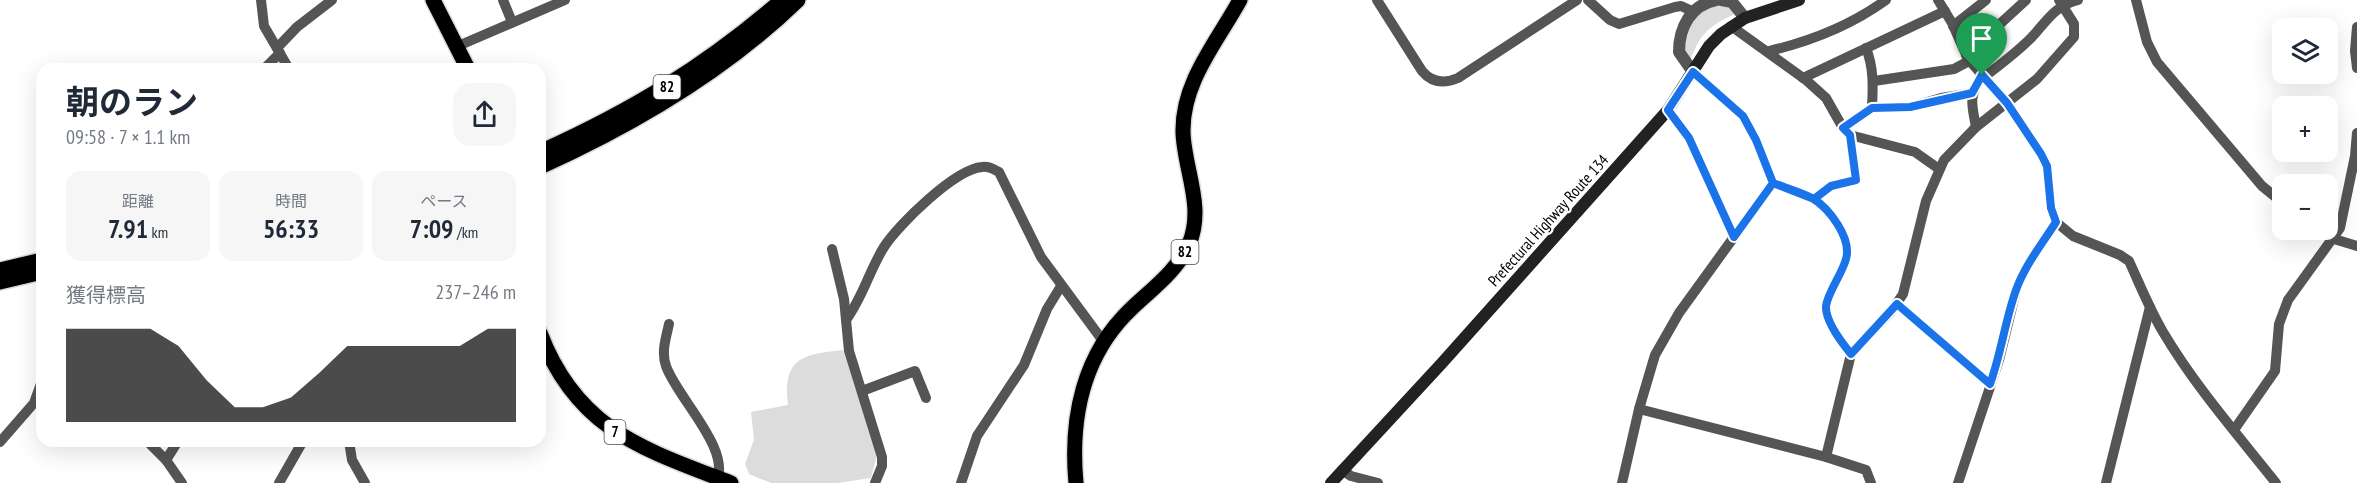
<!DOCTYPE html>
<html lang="ja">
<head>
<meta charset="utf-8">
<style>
	:root { --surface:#fff; --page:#f6f6f7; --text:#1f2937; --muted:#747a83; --accent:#000 }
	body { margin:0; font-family:"PT Sans Narrow","Noto Sans JP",sans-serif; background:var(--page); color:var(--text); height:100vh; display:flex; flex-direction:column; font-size:22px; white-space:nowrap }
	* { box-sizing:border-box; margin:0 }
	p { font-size:20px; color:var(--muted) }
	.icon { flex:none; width:33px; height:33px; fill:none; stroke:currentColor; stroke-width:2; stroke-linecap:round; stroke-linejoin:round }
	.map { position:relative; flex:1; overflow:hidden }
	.sheet { position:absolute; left:36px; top:63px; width:510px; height:384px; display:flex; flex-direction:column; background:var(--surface); border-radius:18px; box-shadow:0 6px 24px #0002 }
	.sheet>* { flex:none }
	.tools { position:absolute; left:2272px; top:18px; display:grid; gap:12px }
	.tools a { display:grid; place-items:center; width:66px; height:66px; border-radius:12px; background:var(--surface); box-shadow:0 6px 24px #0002; font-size:30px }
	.pin { position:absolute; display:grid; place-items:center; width:51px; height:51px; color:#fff; margin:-62px -26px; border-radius:50% 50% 50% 0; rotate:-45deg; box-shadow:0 0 6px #0007 }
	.pin .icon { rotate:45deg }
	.round { display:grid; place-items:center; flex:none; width:63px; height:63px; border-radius:18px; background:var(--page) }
	.overview { display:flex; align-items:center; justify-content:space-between; height:102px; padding:0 30px }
	h1 { font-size:33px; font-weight:700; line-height:45px }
	.stats { display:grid; grid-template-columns:repeat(3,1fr); gap:9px; height:102px; padding:6px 30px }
	.stats div { display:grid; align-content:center; border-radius:15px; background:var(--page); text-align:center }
	.stats b { font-size:26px; font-weight:700 }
	.stats small { font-size:16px; font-weight:400 }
	.stats p { font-size:16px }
	.chart { height:168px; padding:12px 30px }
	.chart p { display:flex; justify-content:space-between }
	.chart svg { width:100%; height:108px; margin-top:6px; fill:var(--accent); opacity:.7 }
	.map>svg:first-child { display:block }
</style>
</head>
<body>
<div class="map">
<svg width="2357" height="483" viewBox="0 0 2357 483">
	<rect width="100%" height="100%" fill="#fff"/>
	<g fill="#dcdcdc">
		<path d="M1717,6l14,2 4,6c-25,11 -34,19 -44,44l-7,-6c5,-25 6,-38 33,-46z"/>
		<path d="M843,350l34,105 -6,23 -34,5h-66l-22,-9 -4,-10 9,-24 -3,-28 37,-7c-6,-47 15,-51 55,-55z"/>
	</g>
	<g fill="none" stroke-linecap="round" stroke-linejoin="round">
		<defs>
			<g id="primary">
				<polyline points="433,0 468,69"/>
				<path d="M540,152c93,-42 164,-85 242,-152"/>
				<path d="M540,167c93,-42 184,-95 258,-167"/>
				<polyline points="0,270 42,260"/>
				<polyline points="0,282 42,272"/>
				<path d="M540,333c37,97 103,116 191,150"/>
				<path d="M1076,483c-6,-65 7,-129 56,-175 21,-20 45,-37 57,-64 16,-37 -5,-75 -6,-112 -1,-50 34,-90 57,-132"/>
			</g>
		</defs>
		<use href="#primary" stroke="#dbdbdb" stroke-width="18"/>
		<g stroke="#555" stroke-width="10">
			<polyline points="261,0 264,26 289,69"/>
			<polyline points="503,0 512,22"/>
			<path d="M1377,0l45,71c10,12 22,13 36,7l119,-78"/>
			<polyline points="1588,0 1610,20 1619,24 1675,7 1681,6 1692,11"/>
			<path d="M1938,0l14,23 16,36 39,44 34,51 6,12 4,42 5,14 17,14 47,19 9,6c11,24 21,49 34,71 32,54 74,102 113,151"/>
			<polyline points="2136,0 2147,42 2157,62 2262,186 2283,203"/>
			<polyline points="1731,26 1806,80 1826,98 1843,128 1850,135 1915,152 1939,169"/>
			<polyline points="1953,26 1986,0"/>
			<polyline points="2357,27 2355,51 2357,68"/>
			<polyline points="458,46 565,0"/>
			<polyline points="277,48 297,27 332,0"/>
			<path d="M1866,48c8,20 7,39 6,60"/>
			<path d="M1769,51c43,-10 81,-25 117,-51"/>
			<polyline points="1966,55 2026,0"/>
			<polyline points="264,69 280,53"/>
			<path d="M1693,72l50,44 13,24 17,43c13,5 27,9 39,16 17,9 40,39 34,60 -4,15 -18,33 -20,47 -1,15 16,37 25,48"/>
			<path d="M1984,77c16,-12 33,-25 47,-39 17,-18 22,-31 47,-38"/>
			<polyline points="1803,78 1945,11"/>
			<polyline points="1874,81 1954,69 1969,61"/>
			<polyline points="1668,110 1689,138 1734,237"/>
			<path d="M1976,127c-5,-26 -7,-29 6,-52"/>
			<polyline points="1843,128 1872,108 1910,107 1941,98 1972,93"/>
			<polyline points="1814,199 1831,186 1856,180 1850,135"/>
			<polyline points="2321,230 2334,239 2357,246"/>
			<polyline points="832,249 844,299 849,351 882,457 882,466 875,483"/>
			<polyline points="1897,304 1990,384"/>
			<path d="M846,320c17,-23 23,-49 38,-73 14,-22 71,-78 98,-80 7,-1 11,2 17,5l42,85 62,84"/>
			<path d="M669,324c-3,14 -8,28 -3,42 11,32 67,84 50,117"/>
			<polyline points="862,391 915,371 926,398"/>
			<polyline points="1639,409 1826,457 1866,470 1871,483"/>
			<polyline points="2234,430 2275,371 2279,324 2288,300 2340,228 2355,156 2357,133"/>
			<polyline points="147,441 166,460 182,483"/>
			<polyline points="349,441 352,460 365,483"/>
			<polyline points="0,442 34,403 42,381"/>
			<polyline points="1826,457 1851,354 1891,312 1903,294 1926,201 1944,160 1976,127 2037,79 2074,37 2074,24 2059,0"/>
			<polyline points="166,460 178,441"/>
			<polyline points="1342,470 1351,476 1378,483"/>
			<polyline points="279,483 303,441"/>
			<polyline points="961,483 977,436 1024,365 1047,309 1061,286"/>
			<polyline points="1622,483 1639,409 1655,355 1679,313 1773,183"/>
			<polyline points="1958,483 1999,360 2016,291 2024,271 2056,222"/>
			<polyline points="2106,483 2150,307"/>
		</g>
		<g stroke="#555" stroke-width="12">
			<polyline points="1721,0 1732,2 1745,18"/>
			<path d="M1693,72l-14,-20c0,-25 12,-47 37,-52"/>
		</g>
		<polyline stroke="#222" stroke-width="12" points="1331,483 1442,363 1668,110 1709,46 1721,34 1745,18 1799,0"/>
		<use href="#primary" stroke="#000" stroke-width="15"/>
	</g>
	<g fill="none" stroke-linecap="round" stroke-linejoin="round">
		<defs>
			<path id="route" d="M1982,75l-10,18 -62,14 -38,1 -29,20 7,7 6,45 -25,6 -17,13 -41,-16 -39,54 -45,-99 -21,-28 25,-38 50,44 13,24 17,43c13,5 27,9 39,15 17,10 40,40 34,61 -4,15 -18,33 -20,47 -1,15 16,37 25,48l46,-50 93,80c11,-30 15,-63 26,-94 9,-25 26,-46 40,-68l-5,-14 -4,-42 -6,-12 -34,-51 -25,-28"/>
		</defs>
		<use href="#route" stroke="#fff" stroke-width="12"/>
		<use href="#route" stroke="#1a73e8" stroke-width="8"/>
	</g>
	<g text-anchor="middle" stroke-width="4.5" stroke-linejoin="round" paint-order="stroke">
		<g fill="#fff" stroke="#4c4c4c" stroke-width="1.5">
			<rect x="653.5" y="75" width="27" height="24" rx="4.5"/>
			<rect x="1171.5" y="240" width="27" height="24" rx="4.5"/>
			<rect x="604.5" y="420" width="21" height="24" rx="4.5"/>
		</g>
		<g font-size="15" font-weight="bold" fill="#000">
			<text x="667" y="92">82</text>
			<text x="1185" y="257">82</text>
			<text x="615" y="437">7</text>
		</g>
		<g font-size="16" fill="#000" stroke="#fff">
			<text transform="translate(1548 220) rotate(-48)" y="6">Prefectural Highway Route 134</text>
		</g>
	</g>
</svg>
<div class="tools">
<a><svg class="icon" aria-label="layers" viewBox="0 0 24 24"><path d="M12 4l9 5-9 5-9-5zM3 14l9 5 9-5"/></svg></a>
<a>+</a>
<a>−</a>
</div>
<div class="pin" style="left:1982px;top:75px;background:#1e9e55"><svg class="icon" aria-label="arrive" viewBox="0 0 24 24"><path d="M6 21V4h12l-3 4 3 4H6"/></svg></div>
<section class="sheet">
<div class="overview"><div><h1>朝のラン</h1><p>09:58 · 7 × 1.1 km</p></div><a class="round"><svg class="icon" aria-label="share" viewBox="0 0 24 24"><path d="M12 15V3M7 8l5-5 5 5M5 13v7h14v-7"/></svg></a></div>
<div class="stats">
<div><p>距離</p><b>7.91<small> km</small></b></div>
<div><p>時間</p><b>56:33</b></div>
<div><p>ペース</p><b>7:09<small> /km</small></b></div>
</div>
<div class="chart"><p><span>獲得標高</span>237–246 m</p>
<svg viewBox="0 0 160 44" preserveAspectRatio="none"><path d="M0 44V6L10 6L20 6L30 6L40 13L50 27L60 38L70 38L80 34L90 24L100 13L110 13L120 13L130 13L140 13L150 6L160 6V44z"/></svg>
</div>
</section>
</div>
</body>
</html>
